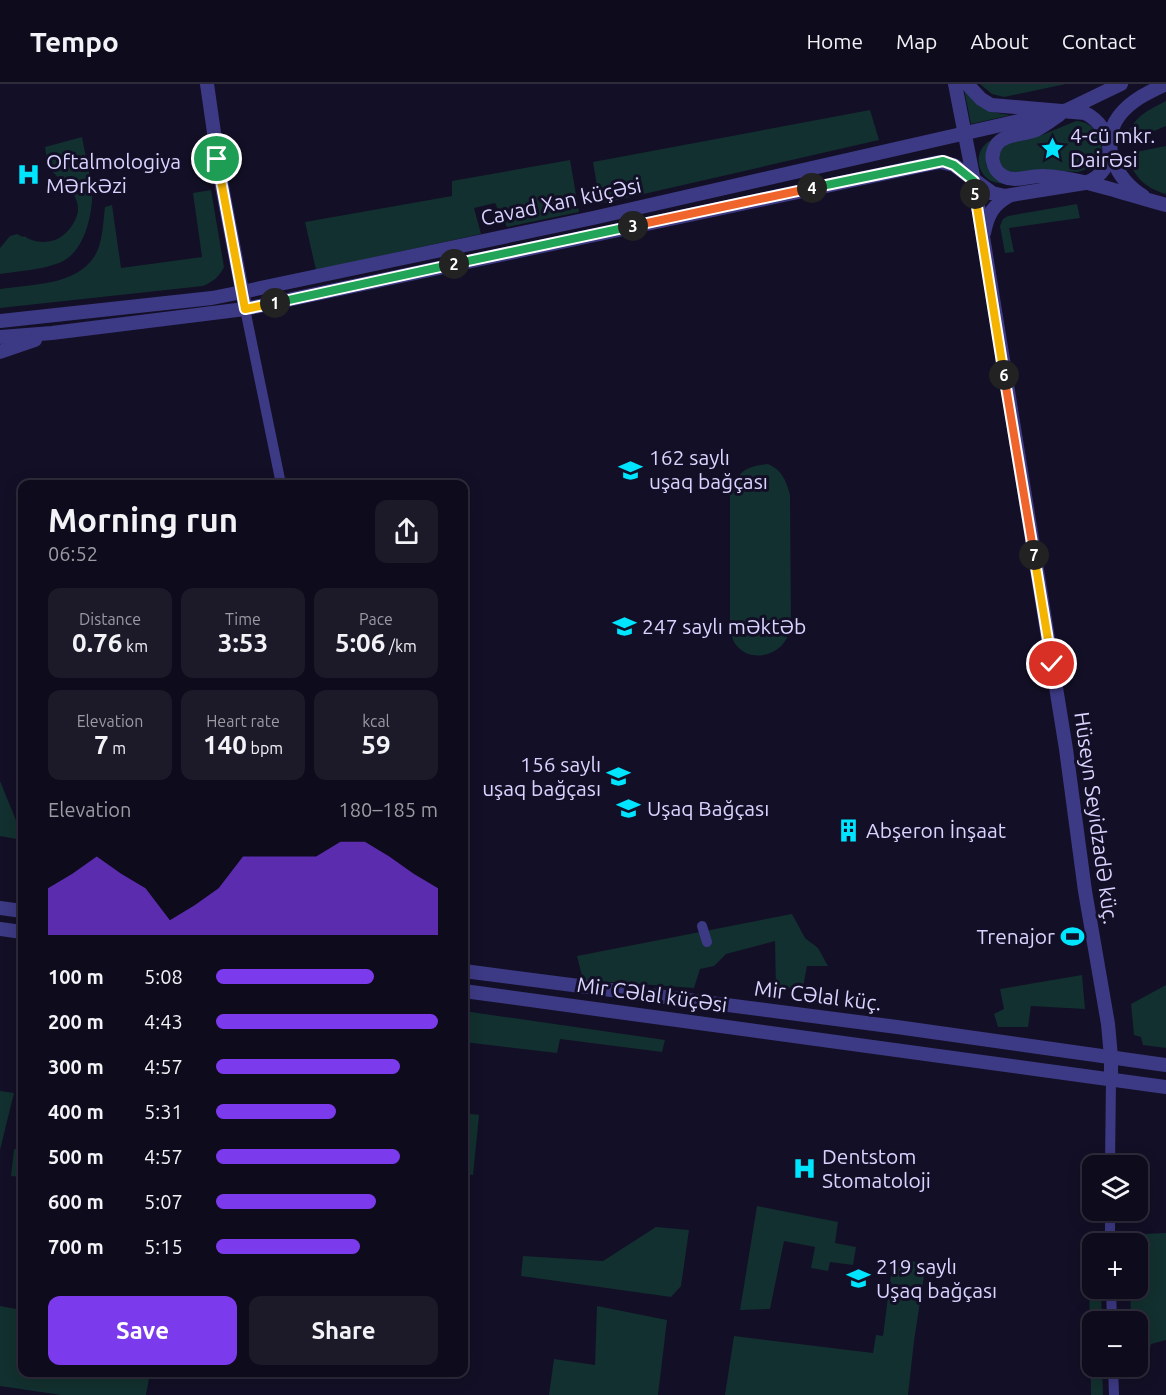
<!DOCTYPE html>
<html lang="en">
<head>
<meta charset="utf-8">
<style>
	:root { --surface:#0e0b1c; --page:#1c1929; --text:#f1f3f6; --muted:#9b9ba3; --line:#2e2b3b; --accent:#7c3aed }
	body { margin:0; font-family:Ubuntu,sans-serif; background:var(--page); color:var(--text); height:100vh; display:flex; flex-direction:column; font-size:22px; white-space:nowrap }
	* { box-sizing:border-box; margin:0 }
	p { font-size:20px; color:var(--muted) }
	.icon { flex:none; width:33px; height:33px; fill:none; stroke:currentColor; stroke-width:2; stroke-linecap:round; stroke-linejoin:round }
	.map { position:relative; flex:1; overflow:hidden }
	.drawer { position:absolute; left:18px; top:396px; width:450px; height:897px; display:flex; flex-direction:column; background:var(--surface); border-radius:12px; box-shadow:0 3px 15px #0003,0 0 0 2px var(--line) }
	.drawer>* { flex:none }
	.controls { position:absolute; left:1082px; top:1071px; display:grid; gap:12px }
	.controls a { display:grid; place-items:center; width:66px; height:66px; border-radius:12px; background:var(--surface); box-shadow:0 3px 15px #0003,0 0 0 2px var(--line); font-size:30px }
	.pin { position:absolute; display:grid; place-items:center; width:51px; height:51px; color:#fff; margin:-26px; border:3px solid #fff; border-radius:50%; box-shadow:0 2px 6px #0007 }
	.km { position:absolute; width:30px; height:30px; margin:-15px; border-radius:50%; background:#222; color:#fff; font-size:16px; line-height:30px; text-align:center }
	.round { display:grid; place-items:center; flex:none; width:63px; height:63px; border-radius:12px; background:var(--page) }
	.overview { display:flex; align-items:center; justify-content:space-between; height:102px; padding:0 30px }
	h1 { font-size:33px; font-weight:700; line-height:45px }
	.metrics { display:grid; grid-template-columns:repeat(3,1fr); gap:9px; height:102px; padding:6px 30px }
	.metrics div { display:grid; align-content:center; border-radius:12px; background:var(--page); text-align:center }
	.metrics b { font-size:26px; font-weight:700 }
	.metrics small { font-size:16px; font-weight:400 }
	.metrics p { font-size:16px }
	.chart { height:168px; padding:12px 30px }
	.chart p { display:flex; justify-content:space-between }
	.chart svg { width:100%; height:108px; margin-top:6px; fill:var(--accent); opacity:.7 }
	.button { display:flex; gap:12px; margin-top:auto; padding:12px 30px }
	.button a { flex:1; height:69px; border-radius:12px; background:var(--accent); color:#fff; font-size:24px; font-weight:700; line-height:69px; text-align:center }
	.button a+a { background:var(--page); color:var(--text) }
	ul { padding:0 30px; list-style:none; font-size:20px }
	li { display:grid; grid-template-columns:96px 72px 1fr; align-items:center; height:45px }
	li i { height:15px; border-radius:8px; background:var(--accent) }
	header { display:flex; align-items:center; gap:36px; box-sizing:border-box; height:84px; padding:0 30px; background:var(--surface); border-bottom:2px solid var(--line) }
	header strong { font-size:28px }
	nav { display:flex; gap:33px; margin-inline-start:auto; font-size:21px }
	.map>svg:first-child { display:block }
</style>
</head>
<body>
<header>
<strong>Tempo</strong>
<nav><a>Home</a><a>Map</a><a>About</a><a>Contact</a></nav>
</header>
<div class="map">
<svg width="1166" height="1311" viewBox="0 0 1166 1311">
	<rect width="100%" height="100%" fill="#130f26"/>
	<g fill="#12302f">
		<polygon points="980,0 1066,0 1004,13 992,10"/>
		<path d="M964,5c15,20 22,23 47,26l-40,9z"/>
		<path d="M1166,17v25l-43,18c10,-26 19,-31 43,-43z"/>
		<polygon points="870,26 879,56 600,120 593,78"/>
		<path d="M1076,37c18,1 25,15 26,31l-9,15 -15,5 -29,-2 -30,3 -12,-2 -7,-7 -1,-9 2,-6 7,-6 34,-8z"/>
		<path d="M82,53c3,17 11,48 10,64 -2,23 -10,53 -33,62 -18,7 -40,8 -59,11v-26l10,-12 7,-2 6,3 1,-1c9,6 17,7 27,5 10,-2 17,-9 22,-17 16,-25 -10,-40 -22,-54 -4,-5 -5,-17 -6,-23z"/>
		<path d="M999,53c-20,22 -18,34 10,46 -33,6 -43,-38 -10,-46z"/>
		<path d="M1166,62v48c-24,-7 -31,-18 -41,-40z"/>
		<polygon points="570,76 579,128 507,143 495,119 474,124 481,150 316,186 305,138 452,112 452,97"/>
		<path d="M211,106l13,77c-5,10 -10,14 -21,19l-203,22v-19c31,-5 75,-3 94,-32 9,-13 9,-35 11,-50l7,-2 9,63 81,-11 -9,-64z"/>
		<polygon points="1077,120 1080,134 1009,144 1014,168 1005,169 1000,142 1003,135 1008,132"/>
		<path d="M768,380c14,6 18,16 22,31l1,131c-2,8 -5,16 -11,21 -13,12 -36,12 -46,-5 -2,-4 -3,-9 -4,-14v-137c9,-20 16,-25 38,-27z"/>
		<polygon points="0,697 22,751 22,756 0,752"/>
		<polygon points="792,830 805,854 818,864 828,882 807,882 803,903 776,906 775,857 726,870 714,882 700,885 694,904 583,896 577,872"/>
		<polygon points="1082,891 1085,925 1031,922 1028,943 998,943 994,930 1004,925 1000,905"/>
		<polygon points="1166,901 1166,964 1143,961 1141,953 1134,951 1131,920"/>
		<polygon points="464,927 665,956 662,968 560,955 557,969 464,958"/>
		<polygon points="0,1007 14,1009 0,1066"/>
		<polygon points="464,1029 479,1031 473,1091 464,1090"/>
		<polygon points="22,1059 22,1093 11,1092 14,1066"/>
		<polygon points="757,1122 838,1138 835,1159 856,1163 853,1181 830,1178 828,1187 811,1184 815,1163 784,1157 770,1225 740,1226"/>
		<polygon points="656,1143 689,1146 681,1202 671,1213 521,1192 523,1172 603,1177"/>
		<polygon points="1166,1149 1166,1256 1151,1260 1146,1278 1137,1281 1137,1238 1131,1237 1130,1205 1137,1204 1143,1150"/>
		<polygon points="893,1175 926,1179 914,1257 908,1311 725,1311 734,1252 873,1269 876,1251 883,1252"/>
		<polygon points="1089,1192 1092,1192 1092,1204 1101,1205 1102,1237 1092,1238 1092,1282 1102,1283 1103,1311 1091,1311"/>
		<polygon points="0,1222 22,1226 22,1288 150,1289 146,1311 61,1311 0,1302"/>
		<polygon points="597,1222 667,1236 658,1311 549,1311 554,1275 595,1281"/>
	</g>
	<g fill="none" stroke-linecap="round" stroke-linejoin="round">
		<g stroke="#3d3a85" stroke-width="10">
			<polyline points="245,225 281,400"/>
			<polyline points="702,842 707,858"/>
			<polyline points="1110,1082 1111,995"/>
			<polyline points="1110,1126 1110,1160"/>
			<polyline points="1111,1204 1112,1238"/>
			<polyline points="1113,1282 1114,1311"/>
		</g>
		<g stroke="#3d3a85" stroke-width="14">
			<polyline points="207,0 221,97 244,217"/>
			<polyline points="955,0 974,97 1066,665 1085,807 1108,940 1111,973 1111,995"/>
			<path d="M967,0l14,15 10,6 94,8c30,15 35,58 0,70l-80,13 -13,-3 -7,-5"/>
			<path d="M1059,31c-7,5 -15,11 -23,15 -13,5 -29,3 -39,14 -8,11 -5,25 6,32 12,7 28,-1 41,0 39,2 84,19 122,29"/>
			<path d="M1143,112c-26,-16 -45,-52 -24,-80 12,-16 30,-24 47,-32"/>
			<path d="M984,149c4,-19 9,-28 25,-37"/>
			<polyline points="0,237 212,214 242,208 593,134 1067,26 1121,0"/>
			<polyline points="0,253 52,249 245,225 939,78 954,81 992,109"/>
			<polyline points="0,268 35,256"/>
			<polyline points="0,824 22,827"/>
			<polyline points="0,845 22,848"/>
			<polyline points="464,887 897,943 1166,981"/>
			<polyline points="464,907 1166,1003"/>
		</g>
	</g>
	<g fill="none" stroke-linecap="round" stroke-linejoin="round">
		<defs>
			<polyline id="split-1" points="217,75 245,225 275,219"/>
			<polyline id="split-2" points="275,219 454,180"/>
			<polyline id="split-3" points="454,180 633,142"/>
			<polyline id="split-4" points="633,142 812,104"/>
			<polyline id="split-5" points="812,104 943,77 954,81 974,97 975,110"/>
			<polyline id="split-6" points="975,110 1004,291"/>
			<polyline id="split-7" points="1004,291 1034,471"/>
			<polyline id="split-8" points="1034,471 1052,580"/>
		</defs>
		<use href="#split-1" stroke="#fff" stroke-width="12"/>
		<use href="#split-2" stroke="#fff" stroke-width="12"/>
		<use href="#split-3" stroke="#fff" stroke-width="12"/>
		<use href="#split-4" stroke="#fff" stroke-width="12"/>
		<use href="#split-5" stroke="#fff" stroke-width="12"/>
		<use href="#split-6" stroke="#fff" stroke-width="12"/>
		<use href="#split-7" stroke="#fff" stroke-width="12"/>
		<use href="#split-8" stroke="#fff" stroke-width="12"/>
		<use href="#split-1" stroke="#f5b400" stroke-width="8"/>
		<use href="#split-2" stroke="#22a559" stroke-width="8"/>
		<use href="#split-3" stroke="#22a559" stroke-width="8"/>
		<use href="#split-4" stroke="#f0652b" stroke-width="8"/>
		<use href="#split-5" stroke="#22a559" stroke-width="8"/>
		<use href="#split-6" stroke="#f5b400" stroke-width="8"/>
		<use href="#split-7" stroke="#f0652b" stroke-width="8"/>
		<use href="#split-8" stroke="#f5b400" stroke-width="8"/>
	</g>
	<defs>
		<symbol id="sight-bare" viewBox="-9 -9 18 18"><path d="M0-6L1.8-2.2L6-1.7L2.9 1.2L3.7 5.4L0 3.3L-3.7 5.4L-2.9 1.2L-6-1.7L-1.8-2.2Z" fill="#00e5ff" stroke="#130f26" stroke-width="2.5" paint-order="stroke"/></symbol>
		<symbol id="hospital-bare" viewBox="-9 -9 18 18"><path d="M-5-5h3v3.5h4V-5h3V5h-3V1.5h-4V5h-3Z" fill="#00e5ff" stroke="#130f26" stroke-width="2.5" paint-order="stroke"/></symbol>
		<symbol id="school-bare" viewBox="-9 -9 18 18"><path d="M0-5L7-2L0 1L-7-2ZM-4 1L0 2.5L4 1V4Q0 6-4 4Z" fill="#00e5ff" stroke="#130f26" stroke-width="2.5" paint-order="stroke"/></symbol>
		<symbol id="building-bare" viewBox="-9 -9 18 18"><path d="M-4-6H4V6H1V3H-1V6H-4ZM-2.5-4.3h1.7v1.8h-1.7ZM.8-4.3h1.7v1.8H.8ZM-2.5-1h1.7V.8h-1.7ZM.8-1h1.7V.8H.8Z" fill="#00e5ff" stroke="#130f26" stroke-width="2.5" paint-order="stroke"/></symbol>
		<symbol id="stadium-bare" viewBox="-9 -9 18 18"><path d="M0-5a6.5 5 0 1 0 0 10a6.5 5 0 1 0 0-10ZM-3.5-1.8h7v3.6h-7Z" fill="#00e5ff" stroke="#130f26" stroke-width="2.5" paint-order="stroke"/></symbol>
	</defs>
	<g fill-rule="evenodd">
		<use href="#sight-bare" x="1036" y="48" width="33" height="33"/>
		<use href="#hospital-bare" x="12" y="74" width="33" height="33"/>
		<use href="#school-bare" x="614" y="370" width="33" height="33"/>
		<use href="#school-bare" x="608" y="526" width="33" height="33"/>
		<use href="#school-bare" x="602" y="676" width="33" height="33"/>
		<use href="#school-bare" x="612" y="708" width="33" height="33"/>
		<use href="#building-bare" x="832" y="730" width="33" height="33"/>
		<use href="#stadium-bare" x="1056" y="836" width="33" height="33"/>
		<use href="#hospital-bare" x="788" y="1068" width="33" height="33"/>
		<use href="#school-bare" x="842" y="1178" width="33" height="33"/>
	</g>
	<g text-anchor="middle" stroke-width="6" stroke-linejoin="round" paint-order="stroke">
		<g font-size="21" fill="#d9d4ff" stroke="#130f26" text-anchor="start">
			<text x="1070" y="59">4-cü mkr.<tspan x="1070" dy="24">Dairəsi</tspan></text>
			<text x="46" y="85">Oftalmologiya<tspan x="46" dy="24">Mərkəzi</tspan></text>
			<text x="649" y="381">162 saylı<tspan x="649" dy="24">uşaq bağçası</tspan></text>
			<text x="642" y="550">247 saylı məktəb</text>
			<text x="601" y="688" text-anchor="end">156 saylı<tspan x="601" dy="24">uşaq bağçası</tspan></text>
			<text x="647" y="732">Uşaq Bağçası</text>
			<text x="866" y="754">Abşeron İnşaat</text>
			<text x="1055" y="860" text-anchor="end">Trenajor</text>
			<text x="822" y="1080">Dentstom<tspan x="822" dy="24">Stomatoloji</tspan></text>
			<text x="876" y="1190">219 saylı<tspan x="876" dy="24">Uşaq bağçası</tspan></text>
		</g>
		<g font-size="21" fill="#d9d4ff" stroke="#130f26">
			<text transform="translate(561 118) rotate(-12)" y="7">Cavad Xan küçəsi</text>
			<text transform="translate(1096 734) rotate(82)" y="7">Hüseyn Seyidzadə küç.</text>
			<text transform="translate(652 911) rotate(8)" y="7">Mir Cəlal küçəsi</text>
			<text transform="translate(818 912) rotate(7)" y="7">Mir Cəlal küç.</text>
		</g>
	</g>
</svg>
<div class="controls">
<a><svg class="icon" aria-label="layers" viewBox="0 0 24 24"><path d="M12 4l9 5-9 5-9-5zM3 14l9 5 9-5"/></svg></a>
<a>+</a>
<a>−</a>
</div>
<div class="pin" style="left:217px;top:75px;background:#1e9e55"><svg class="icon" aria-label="arrive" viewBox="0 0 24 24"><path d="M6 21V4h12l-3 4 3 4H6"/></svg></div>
<div class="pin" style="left:1052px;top:580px;background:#d93025"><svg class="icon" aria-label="check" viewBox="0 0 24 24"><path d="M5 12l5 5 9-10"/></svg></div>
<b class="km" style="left:275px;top:219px">1</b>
<b class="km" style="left:454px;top:180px">2</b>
<b class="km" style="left:633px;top:142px">3</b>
<b class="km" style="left:812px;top:104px">4</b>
<b class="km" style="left:975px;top:110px">5</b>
<b class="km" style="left:1004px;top:291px">6</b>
<b class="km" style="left:1034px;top:471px">7</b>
<section class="drawer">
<div class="overview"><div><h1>Morning run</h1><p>06:52</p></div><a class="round"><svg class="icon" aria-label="share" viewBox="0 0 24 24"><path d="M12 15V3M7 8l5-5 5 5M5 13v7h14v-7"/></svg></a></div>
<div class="metrics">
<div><p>Distance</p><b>0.76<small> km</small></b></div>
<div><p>Time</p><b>3:53</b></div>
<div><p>Pace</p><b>5:06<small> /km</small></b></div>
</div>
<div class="metrics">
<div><p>Elevation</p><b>7<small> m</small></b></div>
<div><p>Heart rate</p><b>140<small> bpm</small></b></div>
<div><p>kcal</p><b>59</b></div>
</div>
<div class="chart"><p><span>Elevation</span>180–185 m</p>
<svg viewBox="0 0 160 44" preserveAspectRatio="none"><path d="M0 44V25L10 19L20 12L30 19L40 25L50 38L60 32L70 25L80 12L90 12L100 12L110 12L120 6L130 6L140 12L150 19L160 25V44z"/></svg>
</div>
<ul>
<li><b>100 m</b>5:08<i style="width:71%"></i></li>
<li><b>200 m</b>4:43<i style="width:100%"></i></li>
<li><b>300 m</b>4:57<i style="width:83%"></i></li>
<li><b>400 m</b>5:31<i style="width:54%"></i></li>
<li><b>500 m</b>4:57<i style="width:83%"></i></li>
<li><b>600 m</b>5:07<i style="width:72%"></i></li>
<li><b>700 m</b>5:15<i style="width:65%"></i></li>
</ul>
<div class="button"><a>Save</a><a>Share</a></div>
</section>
</div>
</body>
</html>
